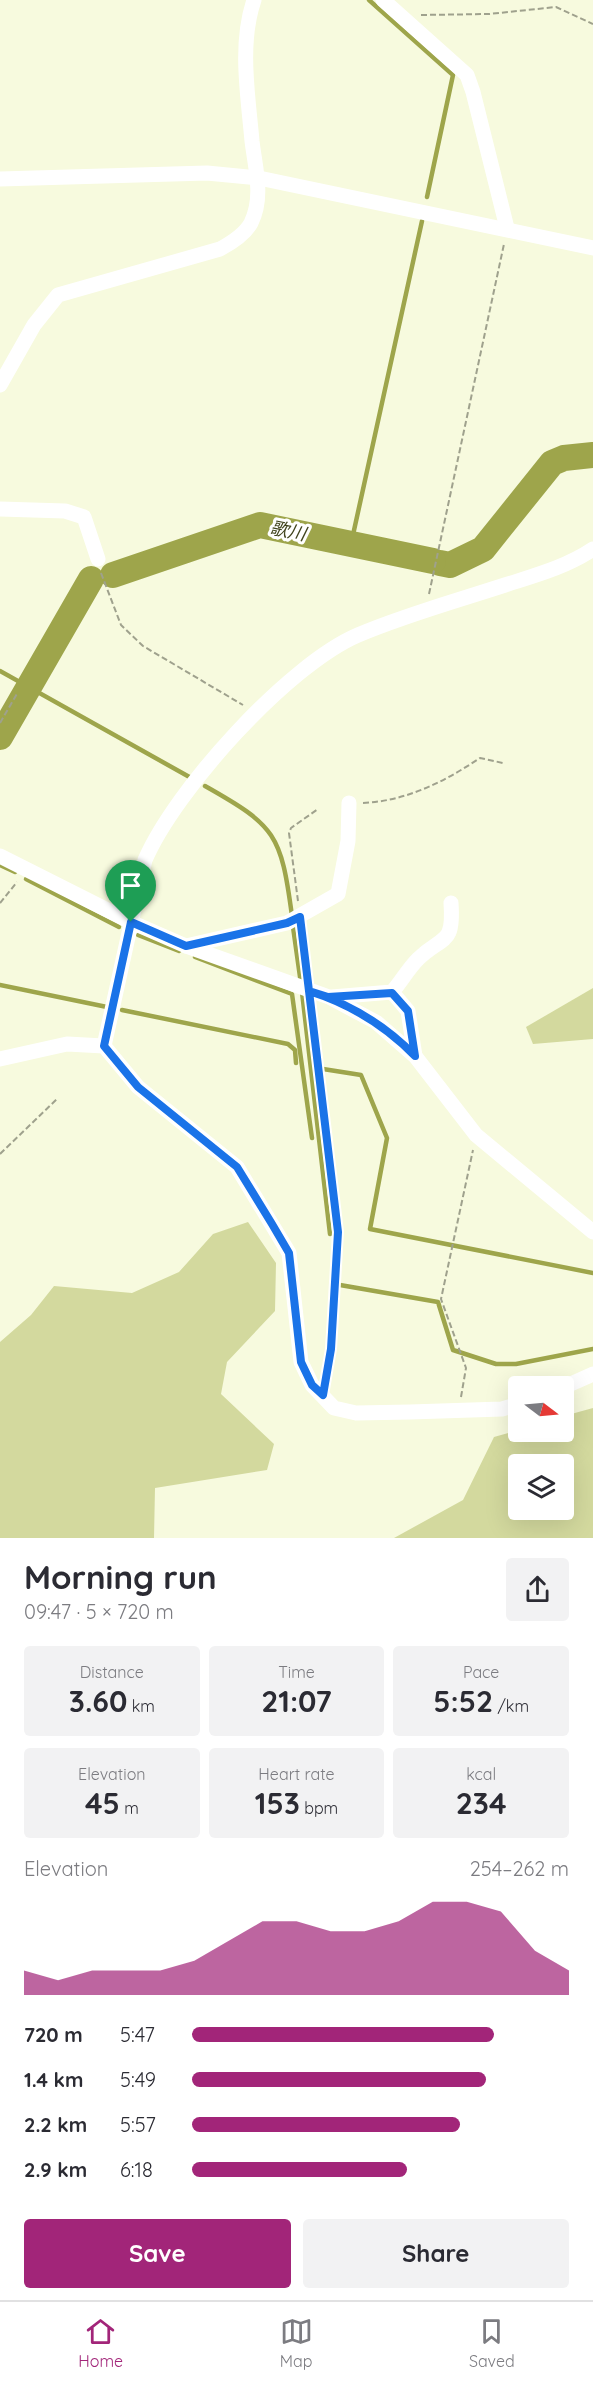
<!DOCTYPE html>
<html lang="en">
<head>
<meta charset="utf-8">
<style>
	:root { --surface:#fff; --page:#f2f2f3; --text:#2b2b33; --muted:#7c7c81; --line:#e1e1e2; --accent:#a22579 }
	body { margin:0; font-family:Quicksand,"Noto Sans JP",sans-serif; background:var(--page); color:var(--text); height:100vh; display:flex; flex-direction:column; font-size:22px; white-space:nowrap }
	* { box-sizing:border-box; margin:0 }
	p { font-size:20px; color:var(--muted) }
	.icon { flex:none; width:33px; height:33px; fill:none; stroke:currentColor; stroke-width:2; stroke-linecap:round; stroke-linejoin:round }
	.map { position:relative; height:1538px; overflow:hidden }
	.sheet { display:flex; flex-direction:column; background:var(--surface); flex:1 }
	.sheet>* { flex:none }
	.needle { width:39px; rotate:106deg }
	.controls { position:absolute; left:508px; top:1376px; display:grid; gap:12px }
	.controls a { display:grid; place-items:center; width:66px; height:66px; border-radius:6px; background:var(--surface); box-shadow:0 6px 24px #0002; font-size:30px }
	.pin { position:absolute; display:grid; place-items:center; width:51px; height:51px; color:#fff; margin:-62px -26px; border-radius:50% 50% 50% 0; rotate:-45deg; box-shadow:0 0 6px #0007 }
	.pin .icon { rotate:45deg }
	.round { display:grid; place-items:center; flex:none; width:63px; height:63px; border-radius:6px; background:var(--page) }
	.headline { display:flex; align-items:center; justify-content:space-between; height:102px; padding:0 24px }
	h1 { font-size:33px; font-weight:700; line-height:45px }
	.metrics { display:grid; grid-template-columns:repeat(3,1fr); gap:9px; height:102px; padding:6px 24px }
	.metrics div { display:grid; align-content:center; border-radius:6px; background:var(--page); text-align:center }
	.metrics b { font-size:30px; font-weight:700 }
	.metrics small { font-size:16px; font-weight:400 }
	.metrics p { font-size:16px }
	.chart { height:168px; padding:12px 24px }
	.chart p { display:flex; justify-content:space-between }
	.chart svg { width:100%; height:108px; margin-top:6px; fill:var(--accent); opacity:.7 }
	.cta { display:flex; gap:12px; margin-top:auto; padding:12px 24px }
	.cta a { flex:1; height:69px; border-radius:6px; background:var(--accent); color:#fff; font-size:24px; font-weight:700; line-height:69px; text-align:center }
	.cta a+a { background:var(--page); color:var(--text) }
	ul { padding:0 24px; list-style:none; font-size:20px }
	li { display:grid; grid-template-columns:96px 72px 1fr; align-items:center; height:45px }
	li i { height:15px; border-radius:8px; background:var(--accent) }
	.tabs { display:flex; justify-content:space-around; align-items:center; height:84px; border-top:2px solid var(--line); background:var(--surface); font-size:16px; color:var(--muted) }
	.tabs a { display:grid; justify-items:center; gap:3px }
	.tabs .selected { color:var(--accent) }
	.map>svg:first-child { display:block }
</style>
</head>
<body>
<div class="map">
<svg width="593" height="1538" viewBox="0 0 593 1538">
	<rect width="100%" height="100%" fill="#f7fade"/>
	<g fill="#d3d99e" fill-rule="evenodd">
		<polygon points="593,988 593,1039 533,1044 526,1027"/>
		<polygon points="248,1222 276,1263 275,1311 227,1362 221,1394 274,1444 267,1470 155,1488 154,1538 0,1538 0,1342 31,1315 54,1286 132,1293 179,1272 213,1234"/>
		<path d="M593,1408v130h-199l69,-38 31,-63 25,-7 45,1v-15zM519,1464h45v45h-45z"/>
	</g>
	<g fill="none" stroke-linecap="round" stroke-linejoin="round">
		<g stroke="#9ea54b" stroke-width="4.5">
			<polyline points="369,0 453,75 427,197"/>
			<polyline points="351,544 422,221"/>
			<polyline points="0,671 193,779"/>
			<path d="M205,786c71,40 76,48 87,130"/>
			<polyline points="0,865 15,872"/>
			<polyline points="26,879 119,927"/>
			<polyline points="293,927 301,984"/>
			<polyline points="138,935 179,951"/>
			<polyline points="195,957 292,994 312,1138"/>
			<polyline points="0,985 107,1007"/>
			<polyline points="302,992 330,1234"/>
			<polyline points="122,1010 288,1044 295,1050 296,1063"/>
			<polyline points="323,1069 361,1075 387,1138 370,1229 593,1273"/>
			<polyline points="340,1285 438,1302 453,1350 496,1364 516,1364 593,1349"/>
		</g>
		<g stroke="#9ea54b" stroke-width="26">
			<polyline points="440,563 450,565 483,549 552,463 564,458 593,455"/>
			<polyline points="113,575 260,525 433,561"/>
			<polyline points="0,737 91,579"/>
		</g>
		<g stroke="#9fa18d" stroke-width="2" stroke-dasharray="6 3" stroke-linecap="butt">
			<polyline points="421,15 489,14 556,7 593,24"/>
			<polyline points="101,573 121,625 143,646 243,705"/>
			<polyline points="429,594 504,244"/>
			<polyline points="0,723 18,692"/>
			<path d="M363,803c43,-2 81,-21 117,-45l23,5"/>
			<polyline points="298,901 289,833 291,828 318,809"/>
			<polyline points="0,903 17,882"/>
			<polyline points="301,930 307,975"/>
			<polyline points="311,1005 338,1232 331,1349 326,1378"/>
			<polyline points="0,1154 57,1099"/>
			<polyline points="461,1397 466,1368 441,1299 473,1150"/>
		</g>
		<g stroke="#fff" stroke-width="15">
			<polyline points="383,0 467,75 473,92 507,228"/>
			<polyline points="0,179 207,173 259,178 593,248"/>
			<path d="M0,385l34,-60 24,-30 162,-46c11,-6 25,-15 31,-26 13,-26 4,-56 1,-82 -4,-46 -13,-97 2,-141"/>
			<polyline points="0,509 65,511 84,517 98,559"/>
			<polyline points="0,856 131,922 186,946 329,997 376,1022 415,1056 476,1135 593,1232"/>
			<polyline points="186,946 287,923 338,894 348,841 349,803"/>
			<polyline points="392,992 408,1011 415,1056"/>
			<path d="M332,997l60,-5c9,-10 16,-23 26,-33 25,-24 36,-13 33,-56"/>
			<polyline points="0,1059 67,1044 104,1046"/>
			<polyline points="564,1387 593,1374"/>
			<path d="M519,1404l-17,5 -92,3 -54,1 -22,-5 -22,-23 -11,-23 -12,-109 -52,-86 -99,-80 -34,-41 41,-186c30,-70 143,-195 213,-225 47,-20 98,-34 147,-50 31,-10 61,-18 88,-36"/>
		</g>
	</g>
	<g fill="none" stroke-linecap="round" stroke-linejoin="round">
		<defs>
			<path id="route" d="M131,922l-27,124 34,41 99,80 35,57 17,29 12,109 11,23 11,10 8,-46 7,-117 -29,-241 19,6 64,-4 16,18 7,45c-30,-31 -65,-52 -106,-65l-9,-74 -13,6 -101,23 -55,-24"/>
		</defs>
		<use href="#route" stroke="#fff" stroke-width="12"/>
		<use href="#route" stroke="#1a73e8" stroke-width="8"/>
	</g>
	<g text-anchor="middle" stroke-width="6" stroke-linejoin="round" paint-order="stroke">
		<g font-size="18" font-style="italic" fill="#41441e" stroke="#fff">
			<text transform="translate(288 531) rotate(12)" y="6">歌川</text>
		</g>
	</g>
</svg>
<div class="controls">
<a><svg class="needle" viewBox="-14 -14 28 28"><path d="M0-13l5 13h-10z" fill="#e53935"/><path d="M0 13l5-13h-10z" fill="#7c7c81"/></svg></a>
<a><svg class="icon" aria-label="layers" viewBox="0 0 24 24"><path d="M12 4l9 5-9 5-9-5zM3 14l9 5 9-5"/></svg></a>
</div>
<div class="pin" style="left:131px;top:922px;background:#1e9e55"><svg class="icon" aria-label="arrive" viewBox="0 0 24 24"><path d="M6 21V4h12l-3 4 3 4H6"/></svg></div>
</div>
<section class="sheet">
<div class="headline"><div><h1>Morning run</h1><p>09:47 · 5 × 720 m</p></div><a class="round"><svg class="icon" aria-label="share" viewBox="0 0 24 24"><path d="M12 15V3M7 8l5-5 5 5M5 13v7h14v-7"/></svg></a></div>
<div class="metrics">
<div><p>Distance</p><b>3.60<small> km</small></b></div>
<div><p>Time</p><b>21:07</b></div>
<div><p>Pace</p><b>5:52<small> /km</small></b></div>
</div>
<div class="metrics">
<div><p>Elevation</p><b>45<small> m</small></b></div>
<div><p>Heart rate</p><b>153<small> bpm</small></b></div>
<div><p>kcal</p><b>234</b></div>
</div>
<div class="chart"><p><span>Elevation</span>254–262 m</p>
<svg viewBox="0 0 160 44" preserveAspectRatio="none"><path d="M0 44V34L10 38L20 34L30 34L40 34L50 30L60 22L70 14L80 14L90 18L100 18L110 14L120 6L130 6L140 10L150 26L160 34V44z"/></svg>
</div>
<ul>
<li><b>720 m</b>5:47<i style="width:80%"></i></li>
<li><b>1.4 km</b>5:49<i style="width:78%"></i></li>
<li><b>2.2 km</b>5:57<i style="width:71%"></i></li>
<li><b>2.9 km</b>6:18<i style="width:57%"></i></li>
</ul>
<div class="cta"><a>Save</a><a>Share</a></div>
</section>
<nav class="tabs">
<a class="selected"><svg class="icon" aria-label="home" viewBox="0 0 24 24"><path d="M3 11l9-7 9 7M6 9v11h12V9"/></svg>Home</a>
<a><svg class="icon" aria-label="map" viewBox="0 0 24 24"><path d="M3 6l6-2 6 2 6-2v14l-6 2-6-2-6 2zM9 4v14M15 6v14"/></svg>Map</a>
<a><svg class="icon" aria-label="saved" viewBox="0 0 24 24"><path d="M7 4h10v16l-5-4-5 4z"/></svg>Saved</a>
</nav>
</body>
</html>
